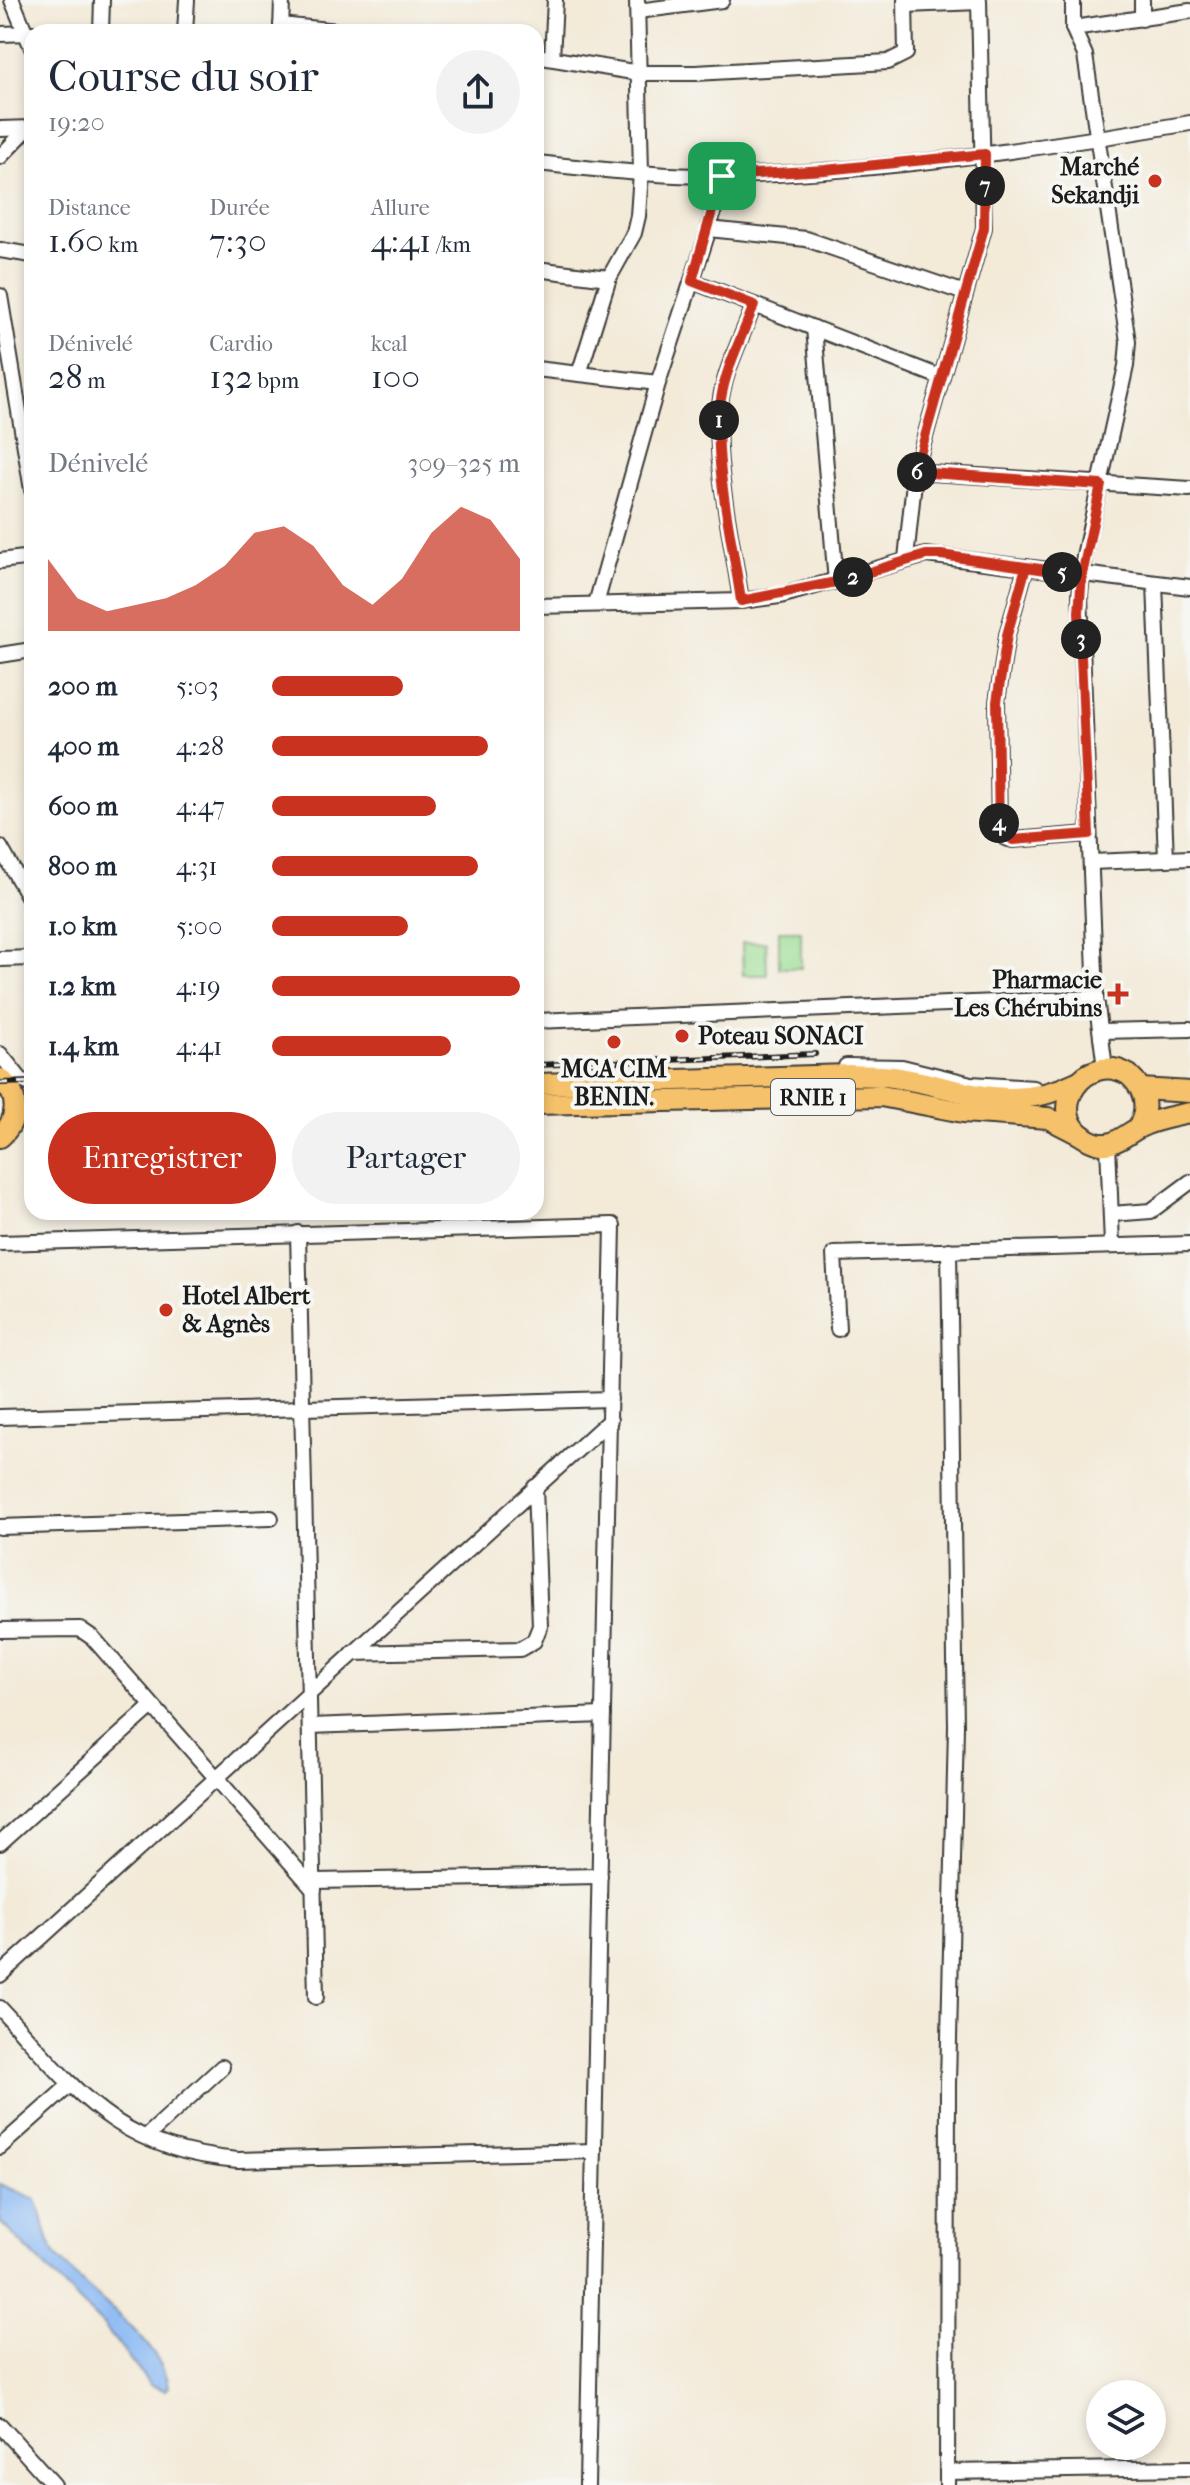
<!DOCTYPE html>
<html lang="fr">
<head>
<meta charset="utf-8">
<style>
	:root { --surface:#fff; --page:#f2f2f3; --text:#1f2937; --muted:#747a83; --accent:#c8321e }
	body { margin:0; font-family:"IM FELL French Canon",serif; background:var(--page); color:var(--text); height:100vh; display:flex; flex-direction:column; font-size:30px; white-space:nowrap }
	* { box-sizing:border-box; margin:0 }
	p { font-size:26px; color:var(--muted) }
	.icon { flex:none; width:44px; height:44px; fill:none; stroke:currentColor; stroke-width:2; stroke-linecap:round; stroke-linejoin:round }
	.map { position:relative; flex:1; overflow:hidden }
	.details { position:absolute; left:24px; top:24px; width:520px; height:1196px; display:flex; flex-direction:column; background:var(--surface); border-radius:24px; box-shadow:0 4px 12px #0003 }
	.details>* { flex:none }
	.tools { position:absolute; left:1086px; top:2380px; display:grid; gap:16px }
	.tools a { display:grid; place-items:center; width:80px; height:80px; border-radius:50%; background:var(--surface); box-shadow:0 4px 12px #0003; font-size:40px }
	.pin { position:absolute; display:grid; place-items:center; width:68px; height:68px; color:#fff; margin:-34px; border-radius:16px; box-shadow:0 4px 12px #0006 }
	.km { position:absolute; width:40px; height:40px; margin:-20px; border-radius:50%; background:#222; color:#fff; font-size:22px; line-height:40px; text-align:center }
	.round { display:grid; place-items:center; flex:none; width:84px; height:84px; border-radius:42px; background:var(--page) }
	.summary { display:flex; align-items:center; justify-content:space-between; height:136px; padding:0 24px }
	h1 { font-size:44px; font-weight:600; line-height:60px }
	.figures { display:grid; grid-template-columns:repeat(3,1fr); gap:12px; height:136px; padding:8px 24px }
	.figures div { display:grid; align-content:center }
	.figures b { font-size:34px; font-weight:600 }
	.figures small { font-size:22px; font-weight:400 }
	.figures p { font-size:22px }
	.chart { height:224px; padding:16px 24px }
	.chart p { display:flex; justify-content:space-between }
	.chart svg { width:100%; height:144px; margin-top:8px; fill:var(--accent); opacity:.7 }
	.cta { display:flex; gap:16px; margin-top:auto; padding:16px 24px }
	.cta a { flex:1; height:92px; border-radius:48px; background:var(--accent); color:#fff; font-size:32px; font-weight:600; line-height:92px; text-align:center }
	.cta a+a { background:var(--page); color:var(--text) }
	ul { padding:0 24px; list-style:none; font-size:26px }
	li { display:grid; grid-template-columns:128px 96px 1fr; align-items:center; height:60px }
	li i { height:20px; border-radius:10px; background:var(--accent) }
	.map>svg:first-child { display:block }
</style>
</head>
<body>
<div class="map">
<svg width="1190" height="2485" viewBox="0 0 1190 2485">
	<rect width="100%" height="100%" fill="#f6f6f2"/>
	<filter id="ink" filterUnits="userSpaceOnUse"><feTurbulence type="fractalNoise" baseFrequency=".0125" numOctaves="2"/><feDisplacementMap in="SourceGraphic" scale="16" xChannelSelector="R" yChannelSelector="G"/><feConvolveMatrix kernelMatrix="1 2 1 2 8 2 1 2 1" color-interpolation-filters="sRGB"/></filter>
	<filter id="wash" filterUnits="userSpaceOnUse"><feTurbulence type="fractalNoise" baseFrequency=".006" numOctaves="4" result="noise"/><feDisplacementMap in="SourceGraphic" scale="32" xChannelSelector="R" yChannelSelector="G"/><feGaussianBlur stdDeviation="1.8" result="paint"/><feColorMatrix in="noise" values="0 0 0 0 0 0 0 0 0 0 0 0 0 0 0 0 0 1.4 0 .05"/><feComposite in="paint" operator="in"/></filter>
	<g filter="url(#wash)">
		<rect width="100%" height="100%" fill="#f3ead8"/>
		<g fill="#9cde94" stroke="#5c7d58" stroke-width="2">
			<rect x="779" y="931" width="22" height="37"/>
			<polygon points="766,942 767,975 743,975 742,943"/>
		</g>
		<path fill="#88b8f4" stroke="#526a88" stroke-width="2" d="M0,2184l35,15c11,18 8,39 22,57 29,38 105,82 111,131l-3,3 -15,-5 -47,-60 -103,-103z"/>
	</g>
	<g filter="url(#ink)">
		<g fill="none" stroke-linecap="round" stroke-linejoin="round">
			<defs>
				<g id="minor">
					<polyline points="12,0 32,48"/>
					<polyline points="1073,0 1073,28 1085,55 1128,342 1126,366 1084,556 1080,595 1096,998 1105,1068"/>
					<polyline points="906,5 979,2"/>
					<polyline points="638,11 722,0"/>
					<polyline points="1142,19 1142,0"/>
					<polyline points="281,25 347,32"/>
					<polyline points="1073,28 1190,11"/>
					<polyline points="101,32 102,0"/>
					<polyline points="185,32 187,0"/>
					<polyline points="281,32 282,0"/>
					<polyline points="0,34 32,33"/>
					<polyline points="536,56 639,73 696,73 888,62 906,53 905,0"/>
					<polyline points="552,58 555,0"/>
					<polyline points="0,129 32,128"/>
					<polyline points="0,157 27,129"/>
					<path d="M536,163c62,6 126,14 188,13 156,-4 312,-27 466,-53"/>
					<polyline points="709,229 806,239 965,293"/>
					<polyline points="0,250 32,255"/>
					<polyline points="536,269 609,278"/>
					<polyline points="692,281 940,377"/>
					<polyline points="0,296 32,490"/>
					<polyline points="814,328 836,582"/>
					<polyline points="536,369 658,383"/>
					<polyline points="579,374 609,278 634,233 638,216 641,173 637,0"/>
					<polyline points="915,472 1190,489"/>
					<polyline points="906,559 915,472 984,228 979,0"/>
					<polyline points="0,561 32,557"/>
					<polyline points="1026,567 1007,635 997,702 999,829 1005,838 1013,840 1089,834"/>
					<polyline points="1155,584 1166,859"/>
					<path d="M741,601c-8,-59 -30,-146 -20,-203 5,-31 22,-63 33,-93"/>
					<polyline points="596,604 658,383 709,229 722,176"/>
					<polyline points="536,606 741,601 780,596 926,555 1190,587"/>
					<polyline points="0,655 32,650"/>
					<polyline points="0,847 32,903"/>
					<polyline points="1091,862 1190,858"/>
					<polyline points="0,959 32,958"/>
					<polyline points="536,1021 1096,998"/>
					<polyline points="1101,1031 1190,1029"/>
					<polyline points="0,1054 21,1080 32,1085"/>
					<polyline points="846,1066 902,1067 971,1084 1034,1088"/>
					<polyline points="1108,1144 1112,1245"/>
					<polyline points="1111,1214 1151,1211 1190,1182"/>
					<polyline points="298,1233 316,1997"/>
					<polyline points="0,1243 613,1225 587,2485"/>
					<polyline points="838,1329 834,1254 1190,1244"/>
					<polyline points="0,1417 610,1399"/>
					<polyline points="0,1527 271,1518"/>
					<polyline points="0,1630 80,1629 93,1638 314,1889"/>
					<polyline points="353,1653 520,1649 534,1641 540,1626 535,1487"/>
					<polyline points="310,1726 603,1715"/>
					<polyline points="0,1843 151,1707"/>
					<polyline points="314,1881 600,1876"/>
					<polyline points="0,1975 610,1420"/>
					<path d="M0,2008c78,84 114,141 238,152l356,-9"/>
					<polyline points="146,2137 222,2067"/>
					<polyline points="0,2147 71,2084"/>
					<polyline points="0,2425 54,2485"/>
					<polyline points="947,2472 1190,2468"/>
					<polyline points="947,2485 948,2083 956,1726 949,1250"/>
				</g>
				<g id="highway">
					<path d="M0,1079c21,15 18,42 0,58"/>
					<path d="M536,1084l313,-9c14,1 29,0 44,2 68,10 115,39 184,5"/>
					<polyline points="1141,1089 1190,1092"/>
					<polyline points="536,1104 881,1096 963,1112 1048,1118 1083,1136"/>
					<path d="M1138,1128c11,-19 8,-38 -9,-53 -43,-27 -87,37 -42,64 24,14 36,-4 55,-13 16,-7 32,-10 48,-13"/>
				</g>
			</defs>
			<use href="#minor" stroke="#3c3b38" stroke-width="18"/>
			<use href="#highway" stroke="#3c3b38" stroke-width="24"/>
			<use href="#minor" stroke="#fff" stroke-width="14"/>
			<use href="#highway" stroke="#f5c16b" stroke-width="20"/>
			<defs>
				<g id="rail">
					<polyline points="536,1065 815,1054"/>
					<polyline points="0,1083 32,1082"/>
				</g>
			</defs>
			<use href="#rail" stroke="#1c1c1c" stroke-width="6"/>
			<use href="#rail" stroke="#f6f6f2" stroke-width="3" stroke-dasharray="9" stroke-linecap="butt"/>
		</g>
	</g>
	<g fill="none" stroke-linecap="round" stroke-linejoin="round" filter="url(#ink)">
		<defs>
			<path id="route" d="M722,176l-30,105 62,24c-11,30 -28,62 -33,94 -10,56 12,143 20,202l95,-19 90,-27h15l141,20 -3,37 10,222 -76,6 -14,-11 -2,-127 10,-67 19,-68 56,8 19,-90 -186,-13 69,-244 1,-74 -160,16 -103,6"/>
		</defs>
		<use href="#route" stroke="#fff" stroke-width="16"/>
		<use href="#route" stroke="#c8321e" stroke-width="10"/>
	</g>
	<g fill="#c8321e" stroke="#f6f6f2" stroke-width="3">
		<circle cx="1155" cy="181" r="8"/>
		<path d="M1114 982h8v8h8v8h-8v8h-8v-8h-8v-8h8z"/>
		<circle cx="682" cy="1036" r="8"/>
		<circle cx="614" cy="1042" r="8"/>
		<circle cx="166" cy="1310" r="8"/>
	</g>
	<g text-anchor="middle" stroke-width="8" stroke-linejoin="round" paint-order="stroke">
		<rect fill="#f6f6f2" stroke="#5d5d5c" stroke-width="2" x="771" y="1079" width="84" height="36" rx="6"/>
		<g font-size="22" font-weight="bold" fill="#1c1c1c">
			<text x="813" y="1105">RNIE 1</text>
		</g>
		<g font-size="24" font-weight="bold" fill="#1c1c1c" stroke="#f6f6f2" text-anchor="end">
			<text x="1139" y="175">Marché<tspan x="1139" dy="28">Sekandji</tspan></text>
			<text x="1102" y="988">Pharmacie<tspan x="1102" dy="28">Les Chérubins</tspan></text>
			<text x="698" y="1044" text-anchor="start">Poteau SONACI</text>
			<text x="614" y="1077" text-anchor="middle">MCA CIM<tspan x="614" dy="28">BENIN.</tspan></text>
			<text x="182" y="1304" text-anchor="start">Hotel Albert<tspan x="182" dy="28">&amp; Agnès</tspan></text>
		</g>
	</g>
</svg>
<div class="tools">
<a><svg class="icon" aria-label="layers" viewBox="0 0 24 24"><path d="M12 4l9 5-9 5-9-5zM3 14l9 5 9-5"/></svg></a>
</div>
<div class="pin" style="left:722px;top:176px;background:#1e9e55"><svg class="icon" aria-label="arrive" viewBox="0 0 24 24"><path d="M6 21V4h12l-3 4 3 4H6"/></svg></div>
<b class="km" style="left:719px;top:420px">1</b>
<b class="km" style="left:853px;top:577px">2</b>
<b class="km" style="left:1081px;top:639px">3</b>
<b class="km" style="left:999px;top:823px">4</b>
<b class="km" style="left:1062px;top:572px">5</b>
<b class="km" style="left:917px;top:472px">6</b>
<b class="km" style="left:985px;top:186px">7</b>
<section class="details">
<div class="summary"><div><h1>Course du soir</h1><p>19:20</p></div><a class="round"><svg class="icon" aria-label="share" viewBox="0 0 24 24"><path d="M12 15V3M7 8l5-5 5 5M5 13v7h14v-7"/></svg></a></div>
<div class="figures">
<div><p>Distance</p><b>1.60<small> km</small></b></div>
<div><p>Durée</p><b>7:30</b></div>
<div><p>Allure</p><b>4:41<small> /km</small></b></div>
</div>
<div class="figures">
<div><p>Dénivelé</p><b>28<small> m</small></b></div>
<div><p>Cardio</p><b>132<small> bpm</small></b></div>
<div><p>kcal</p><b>100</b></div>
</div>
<div class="chart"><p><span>Dénivelé</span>309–325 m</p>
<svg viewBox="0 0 160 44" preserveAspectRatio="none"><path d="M0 44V22L10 34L20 38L30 36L40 34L50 30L60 24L70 14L80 12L90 18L100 30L110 36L120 28L130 14L140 6L150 10L160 22V44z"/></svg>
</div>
<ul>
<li><b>200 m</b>5:03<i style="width:53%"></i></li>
<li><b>400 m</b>4:28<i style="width:87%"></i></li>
<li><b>600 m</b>4:47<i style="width:66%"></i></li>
<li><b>800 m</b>4:31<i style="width:83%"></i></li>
<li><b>1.0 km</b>5:00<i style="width:55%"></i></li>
<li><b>1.2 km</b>4:19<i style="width:100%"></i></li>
<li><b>1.4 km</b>4:41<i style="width:72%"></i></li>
</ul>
<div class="cta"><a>Enregistrer</a><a>Partager</a></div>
</section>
</div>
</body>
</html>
